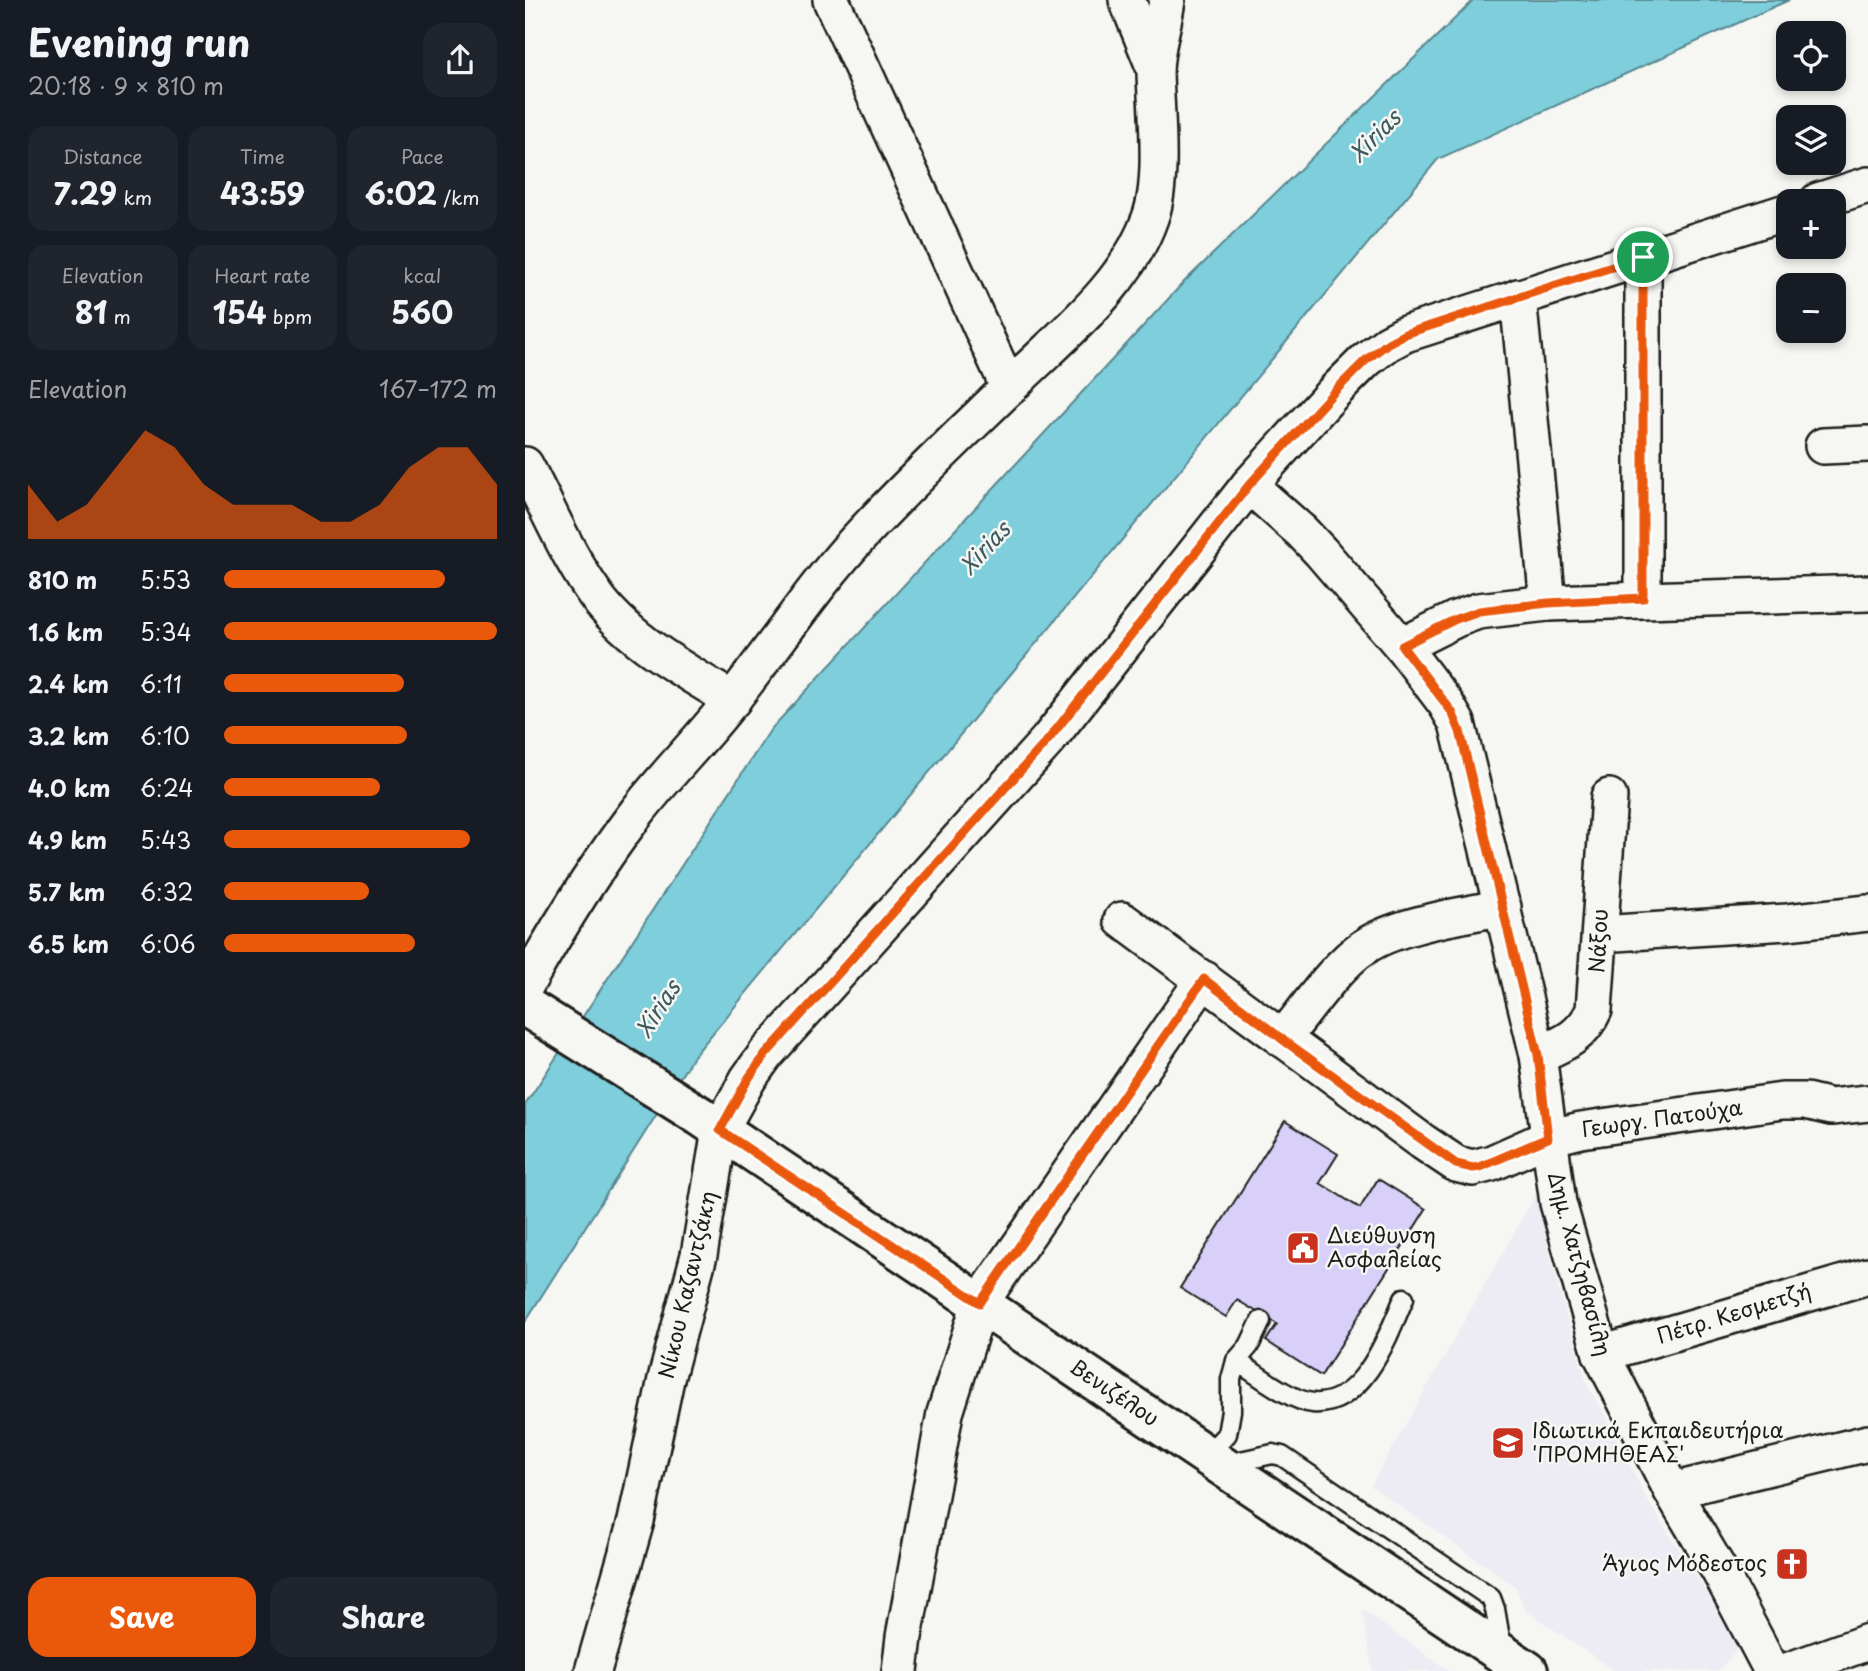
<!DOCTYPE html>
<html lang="en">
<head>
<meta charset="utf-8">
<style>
	:root { --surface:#171b24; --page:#20242c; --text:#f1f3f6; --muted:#9ea1a6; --accent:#ea580c }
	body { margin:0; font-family:"Playpen Sans",sans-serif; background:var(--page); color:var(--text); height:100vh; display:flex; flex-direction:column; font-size:26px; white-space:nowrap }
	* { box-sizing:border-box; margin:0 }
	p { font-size:23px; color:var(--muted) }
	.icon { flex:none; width:38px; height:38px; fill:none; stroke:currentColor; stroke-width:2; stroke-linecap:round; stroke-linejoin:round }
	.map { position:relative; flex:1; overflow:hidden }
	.sheet { display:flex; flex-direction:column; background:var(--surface); width:525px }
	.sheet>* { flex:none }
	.tools { position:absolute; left:1251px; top:21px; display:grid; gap:14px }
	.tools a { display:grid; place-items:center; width:70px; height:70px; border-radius:14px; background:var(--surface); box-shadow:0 4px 10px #0003; font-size:35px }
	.pin { position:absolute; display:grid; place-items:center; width:60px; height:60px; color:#fff; margin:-30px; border:4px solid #fff; border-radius:50%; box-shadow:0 2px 7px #0007 }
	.round { display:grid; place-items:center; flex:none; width:74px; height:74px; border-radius:21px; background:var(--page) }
	.overview { display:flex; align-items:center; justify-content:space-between; height:119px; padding:0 28px }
	h1 { font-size:38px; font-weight:700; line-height:52px }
	.figures { display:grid; grid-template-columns:repeat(3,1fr); gap:10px; height:119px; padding:7px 28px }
	.figures div { display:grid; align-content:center; border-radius:18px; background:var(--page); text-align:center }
	.figures b { font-size:30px; font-weight:700 }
	.figures small { font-size:19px; font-weight:400 }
	.figures p { font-size:19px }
	.chart { height:196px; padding:14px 28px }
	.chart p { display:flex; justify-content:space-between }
	.chart svg { width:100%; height:126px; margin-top:7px; fill:var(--accent); opacity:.7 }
	.cta { display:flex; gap:14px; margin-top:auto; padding:14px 28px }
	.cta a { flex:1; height:80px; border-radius:21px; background:var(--accent); color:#fff; font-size:28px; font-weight:700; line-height:80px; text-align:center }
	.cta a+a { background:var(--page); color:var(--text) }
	ul { padding:0 28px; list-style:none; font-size:23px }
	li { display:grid; grid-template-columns:112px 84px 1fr; align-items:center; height:52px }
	li i { height:18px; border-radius:9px; background:var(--accent) }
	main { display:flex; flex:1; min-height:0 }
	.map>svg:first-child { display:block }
</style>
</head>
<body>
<main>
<section class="sheet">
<div class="overview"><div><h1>Evening run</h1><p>20:18 · 9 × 810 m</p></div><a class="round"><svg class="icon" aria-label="share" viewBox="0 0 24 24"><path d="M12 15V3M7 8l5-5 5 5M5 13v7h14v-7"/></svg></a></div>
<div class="figures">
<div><p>Distance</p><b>7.29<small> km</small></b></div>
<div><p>Time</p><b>43:59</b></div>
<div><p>Pace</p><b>6:02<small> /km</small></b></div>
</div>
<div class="figures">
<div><p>Elevation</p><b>81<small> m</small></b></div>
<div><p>Heart rate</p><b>154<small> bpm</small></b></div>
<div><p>kcal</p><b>560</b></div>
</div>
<div class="chart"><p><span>Elevation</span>167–172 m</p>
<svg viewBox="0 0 160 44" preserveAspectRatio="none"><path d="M0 44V25L10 38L20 32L30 19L40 6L50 12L60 25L70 32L80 32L90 32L100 38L110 38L120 32L130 19L140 12L150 12L160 25V44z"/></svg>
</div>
<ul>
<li><b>810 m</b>5:53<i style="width:81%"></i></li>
<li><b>1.6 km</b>5:34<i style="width:100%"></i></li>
<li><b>2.4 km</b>6:11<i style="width:66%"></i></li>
<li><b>3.2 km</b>6:10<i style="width:67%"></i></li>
<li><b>4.0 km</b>6:24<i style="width:57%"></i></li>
<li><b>4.9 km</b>5:43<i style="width:90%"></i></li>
<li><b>5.7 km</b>6:32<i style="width:53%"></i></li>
<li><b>6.5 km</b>6:06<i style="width:70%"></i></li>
</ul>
<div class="cta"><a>Save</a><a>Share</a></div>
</section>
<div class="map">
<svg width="1343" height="1671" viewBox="0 0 1343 1671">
	<rect width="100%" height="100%" fill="#f6f6f2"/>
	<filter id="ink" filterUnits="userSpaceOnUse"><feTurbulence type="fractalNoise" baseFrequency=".0143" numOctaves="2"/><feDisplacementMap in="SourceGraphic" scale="14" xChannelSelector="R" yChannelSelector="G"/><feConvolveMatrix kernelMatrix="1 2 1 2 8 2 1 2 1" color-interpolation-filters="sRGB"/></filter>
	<g filter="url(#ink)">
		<g fill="#edebf4">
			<polygon points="1014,1189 1022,1242 1035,1294 1062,1385 1084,1422 1121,1498 1212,1641 1214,1648 1193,1671 1090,1671 1000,1610 991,1587 846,1486"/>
			<polygon points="837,1610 924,1671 848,1671"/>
		</g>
		<polygon fill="#7ecedb" stroke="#57878f" stroke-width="2" points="949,0 1264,0 913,159 168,1057 0,1322 0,1105 246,729 658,283"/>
		<polygon fill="#d8d0f8" stroke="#1c1c1c" stroke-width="2" points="760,1121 813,1154 795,1183 835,1208 853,1179 901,1209 796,1376 741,1341 752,1324 712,1300 701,1317 655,1288"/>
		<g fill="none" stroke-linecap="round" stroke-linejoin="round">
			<defs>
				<g id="service">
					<path d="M711,1361c20,12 54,40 77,42 50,4 76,-69 91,-105"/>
					<polyline points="682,1455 702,1434 706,1411 706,1379 711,1361 724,1346 736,1321"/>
					<polyline points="701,1464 748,1454 757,1456 966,1598 970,1609 977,1650"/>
				</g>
				<g id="minor">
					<polyline points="306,0 484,388"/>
					<polyline points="602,0 630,69"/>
					<polyline points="1293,201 1343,185"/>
					<polyline points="1118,257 1118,598"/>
					<polyline points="993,297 1023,603"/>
					<polyline points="1298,446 1343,444"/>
					<path d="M0,465c24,45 44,95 75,136 32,41 88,72 133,99"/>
					<polyline points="724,485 777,532 796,552 877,646 921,704 932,723 1013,1055 1033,1203 1076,1354 1147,1491 1195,1572 1247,1671"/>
					<polyline points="877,646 931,619 953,611 1023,603 1343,593"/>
					<polyline points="597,920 898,1142 931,1164 948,1168 967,1163 1023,1138 1056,1130 1257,1101 1281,1101 1306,1107 1343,1103"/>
					<polyline points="1075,934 1262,922 1343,913"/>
					<path d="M0,986c34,-60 70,-119 112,-174 30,-39 65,-73 95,-112 44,-55 83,-116 132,-168 51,-55 106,-106 160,-159 47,-45 104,-92 126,-155 14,-37 6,-105 5,-146 0,-23 9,-48 12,-72"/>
					<path d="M757,1039c22,-26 54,-74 82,-92 33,-23 98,-31 139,-40"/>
					<path d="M1013,1055c25,-11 44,-18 56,-45l15,-213"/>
					<polyline points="1076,1354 1343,1276"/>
					<polyline points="1147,1491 1343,1443"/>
					<polyline points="68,1671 111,1521 141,1379 174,1255 195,1130 223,1079 241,1054 523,740 724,485 808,393 841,360 863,343 880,334 1264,211"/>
					<polyline points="375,1671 379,1637 420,1413 455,1303 679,979"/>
					<polyline points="1262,1671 1343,1642"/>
				</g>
				<polyline id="secondary" points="0,1006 175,1116 1003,1671"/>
			</defs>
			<use href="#service" stroke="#1c1c1c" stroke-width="23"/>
			<use href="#minor" stroke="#1c1c1c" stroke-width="40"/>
			<use href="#secondary" stroke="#1c1c1c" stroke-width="44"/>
			<use href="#service" stroke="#f6f6f2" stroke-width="18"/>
			<use href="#minor" stroke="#f6f6f2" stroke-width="35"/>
			<use href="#secondary" stroke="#f6f6f2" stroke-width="38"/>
		</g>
	</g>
	<g fill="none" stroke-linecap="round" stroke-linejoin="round" filter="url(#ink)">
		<defs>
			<polygon id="route" points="1118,257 1118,598 1023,603 954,611 931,619 877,646 927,712 935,731 1013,1055 1023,1138 955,1167 948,1168 931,1164 757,1039 679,979 455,1303 195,1130 223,1079 241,1054 523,740 724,485 808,393 841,360 863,343 880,334"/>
		</defs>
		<use href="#route" stroke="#fff" stroke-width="14"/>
		<use href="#route" stroke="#ea580c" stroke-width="9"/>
	</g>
	<defs>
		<symbol id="civic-square" viewBox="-11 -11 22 22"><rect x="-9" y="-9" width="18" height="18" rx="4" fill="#c8321e" stroke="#f6f6f2"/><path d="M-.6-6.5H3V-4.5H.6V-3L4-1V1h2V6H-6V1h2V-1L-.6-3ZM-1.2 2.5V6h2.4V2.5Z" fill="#fff"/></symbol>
		<symbol id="school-square" viewBox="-11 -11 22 22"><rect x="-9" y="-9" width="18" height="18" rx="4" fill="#c8321e" stroke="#f6f6f2"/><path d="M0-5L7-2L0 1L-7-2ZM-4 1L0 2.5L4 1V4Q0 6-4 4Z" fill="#fff"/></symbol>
		<symbol id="church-square" viewBox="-11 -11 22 22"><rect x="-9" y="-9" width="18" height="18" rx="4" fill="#c8321e" stroke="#f6f6f2"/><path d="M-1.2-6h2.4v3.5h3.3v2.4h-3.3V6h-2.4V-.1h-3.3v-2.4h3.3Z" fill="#fff"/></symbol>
	</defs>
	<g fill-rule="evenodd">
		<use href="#civic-square" x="759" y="1229" width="38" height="38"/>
		<use href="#school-square" x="964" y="1424" width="38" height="38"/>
		<use href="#church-square" x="1248" y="1545" width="38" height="38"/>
	</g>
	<g text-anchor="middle" stroke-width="5" stroke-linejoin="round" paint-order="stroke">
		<g font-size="21" fill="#1c1c1c" stroke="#f6f6f2">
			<text transform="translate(1074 941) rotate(-87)" y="7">Νάξου</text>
			<text transform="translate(1137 1119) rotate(-8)" y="7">Γεωργ. Πατούχα</text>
			<text transform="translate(1054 1264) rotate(75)" y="7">Δημ. Χατζηβασίλη</text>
			<text transform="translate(163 1285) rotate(-77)" y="7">Νίκου Καζαντζάκη</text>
			<text transform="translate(1209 1314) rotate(-17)" y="7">Πέτρ. Κεσμετζή</text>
			<text transform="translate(589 1393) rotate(34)" y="7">Βενιζέλου</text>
		</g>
		<g font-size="21" fill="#1c1c1c" stroke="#f6f6f2" text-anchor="start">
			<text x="802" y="1243">Διεύθυνση<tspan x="802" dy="24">Ασφαλείας</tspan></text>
			<text x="1007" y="1438">Ιδιωτικά Εκπαιδευτήρια<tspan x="1007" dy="24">'ΠΡΟΜΗΘΕΑΣ'</tspan></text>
			<text x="1242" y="1571" text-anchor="end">Άγιος Μόδεστος</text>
		</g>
		<g font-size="23" font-style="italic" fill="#3e5a5f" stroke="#f6f6f2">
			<text transform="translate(850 136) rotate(-45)" y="8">Xirias</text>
			<text transform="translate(460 548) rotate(-47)" y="8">Xirias</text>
			<text transform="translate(133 1009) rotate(-57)" y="8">Xirias</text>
		</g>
	</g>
</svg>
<div class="tools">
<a><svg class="icon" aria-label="locate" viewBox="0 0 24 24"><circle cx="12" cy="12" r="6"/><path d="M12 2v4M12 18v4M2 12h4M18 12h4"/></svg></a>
<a><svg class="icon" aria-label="layers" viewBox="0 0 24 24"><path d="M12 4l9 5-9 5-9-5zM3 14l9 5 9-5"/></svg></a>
<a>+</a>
<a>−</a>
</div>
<div class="pin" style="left:1118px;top:257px;background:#1e9e55"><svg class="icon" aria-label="arrive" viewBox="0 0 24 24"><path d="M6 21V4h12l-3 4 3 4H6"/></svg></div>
</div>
</main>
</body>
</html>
